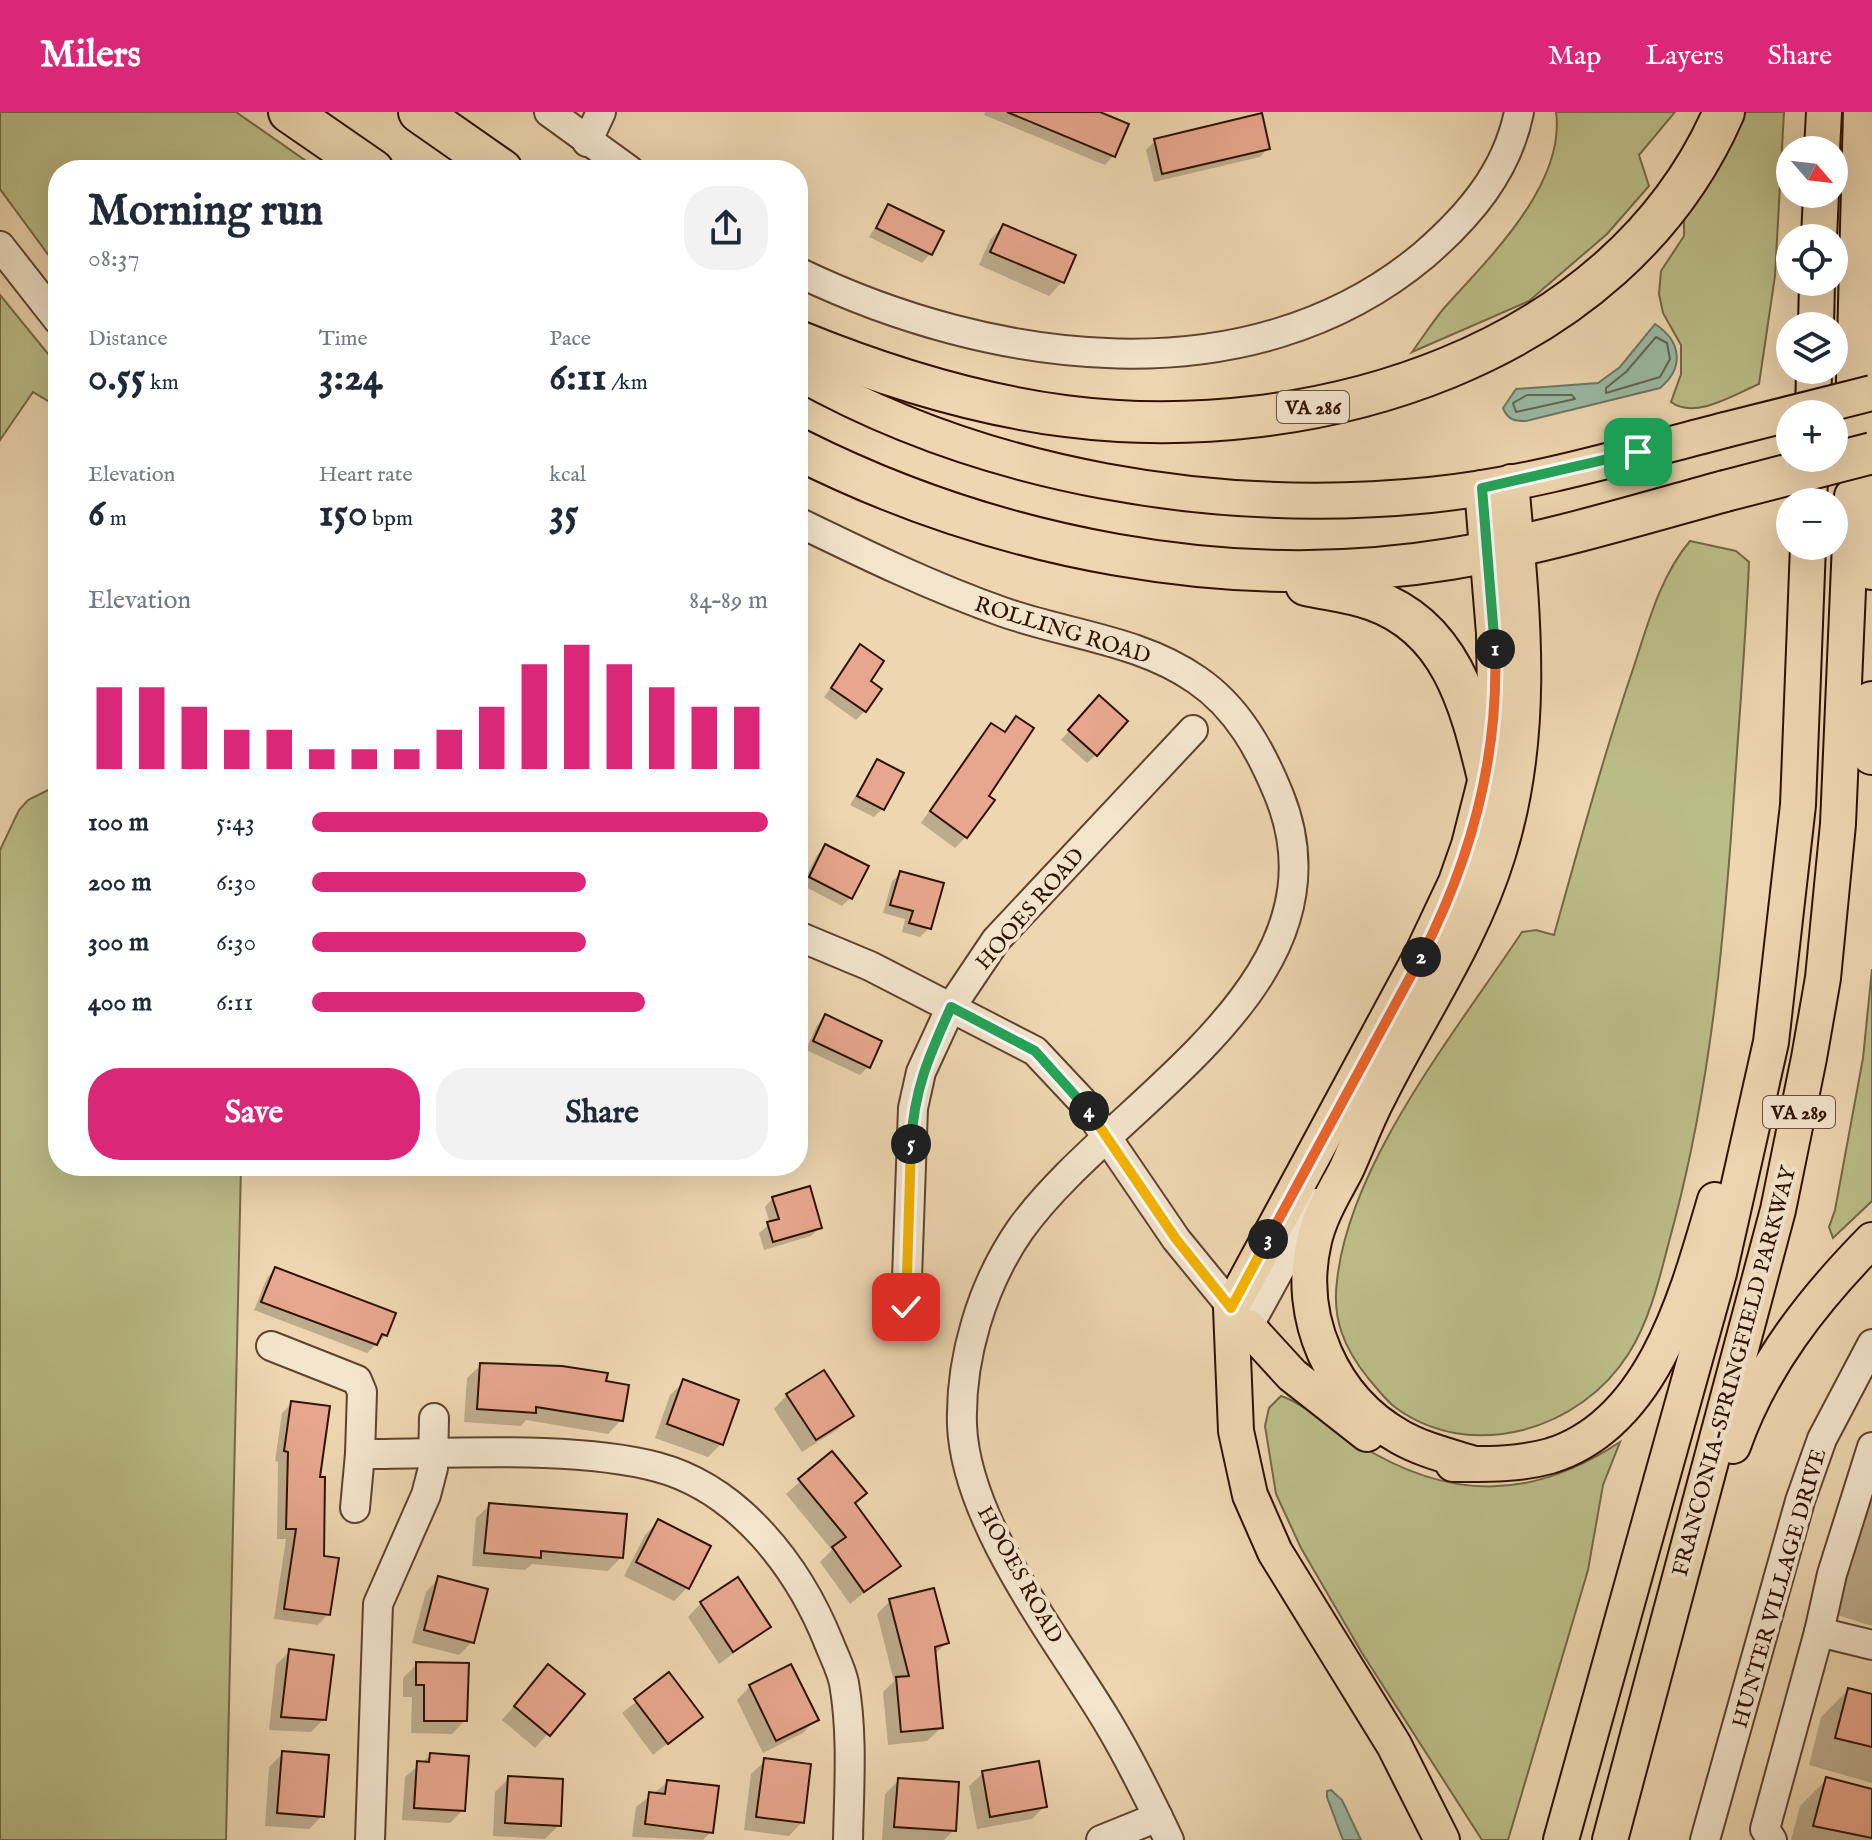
<!DOCTYPE html>
<html lang="en">
<head>
<meta charset="utf-8">
<style>
	:root { --surface:#fff; --page:#f2f2f3; --text:#1f2937; --muted:#747a83; --accent:#db2777 }
	body { margin:0; font-family:"IM FELL English",serif; background:var(--page); color:var(--text); height:100vh; display:flex; flex-direction:column; font-size:30px; white-space:nowrap }
	* { box-sizing:border-box; margin:0 }
	p { font-size:26px; color:var(--muted) }
	.icon { flex:none; width:44px; height:44px; fill:none; stroke:currentColor; stroke-width:2; stroke-linecap:round; stroke-linejoin:round }
	.map { position:relative; flex:1; overflow:hidden }
	.sheet { position:absolute; left:48px; top:48px; width:760px; height:1016px; display:flex; flex-direction:column; background:var(--surface); border-radius:32px; box-shadow:0 8px 32px #0002 }
	.sheet>* { flex:none }
	.needle { width:52px; rotate:118deg }
	.fabs { position:absolute; left:1776px; top:24px; display:grid; gap:16px }
	.fabs a { display:grid; place-items:center; width:72px; height:72px; border-radius:50%; background:var(--surface); box-shadow:0 8px 32px #0002; font-size:40px }
	.pin { position:absolute; display:grid; place-items:center; width:68px; height:68px; color:#fff; margin:-34px; border-radius:16px; box-shadow:0 4px 12px #0006 }
	.km { position:absolute; width:40px; height:40px; margin:-20px; border-radius:50%; background:#222; color:#fff; font-size:22px; line-height:40px; text-align:center }
	.round { display:grid; place-items:center; flex:none; width:84px; height:84px; border-radius:32px; background:var(--page) }
	.head { display:flex; align-items:center; justify-content:space-between; height:136px; padding:0 40px }
	h1 { font-size:44px; font-weight:700; line-height:60px }
	.metrics { display:grid; grid-template-columns:repeat(3,1fr); gap:12px; height:136px; padding:8px 40px }
	.metrics div { display:grid; align-content:center }
	.metrics b { font-size:40px; font-weight:700 }
	.metrics small { font-size:22px; font-weight:400 }
	.metrics p { font-size:22px }
	.chart { height:224px; padding:16px 40px }
	.chart p { display:flex; justify-content:space-between }
	.chart svg { width:100%; height:144px; margin-top:8px; stroke:var(--accent); stroke-width:6 }
	.cta { display:flex; gap:16px; margin-top:auto; padding:16px 40px }
	.cta a { flex:1; height:92px; border-radius:32px; background:var(--accent); color:#fff; font-size:32px; font-weight:700; line-height:92px; text-align:center }
	.cta a+a { background:var(--page); color:var(--text) }
	ul { padding:0 40px; list-style:none; font-size:26px }
	li { display:grid; grid-template-columns:128px 96px 1fr; align-items:center; height:60px }
	li i { height:20px; border-radius:10px; background:var(--accent) }
	header { display:flex; align-items:center; gap:48px; box-sizing:border-box; height:112px; padding:0 40px; background:var(--accent); color:#fff }
	header strong { font-size:38px }
	nav { display:flex; gap:44px; margin-inline-start:auto; font-size:28px }
	.map>svg:first-child { display:block }
</style>
</head>
<body>
<header>
<strong>Milers</strong>
<nav><a>Map</a><a>Layers</a><a>Share</a></nav>
</header>
<div class="map">
<svg width="1872" height="1728" viewBox="0 0 1872 1728">
	<rect width="100%" height="100%" fill="#edd6b0"/>
	<filter id="stains"><feTurbulence type="fractalNoise" baseFrequency=".0025" numOctaves="4"/><feColorMatrix values="0 0 0 0 .2 0 0 0 0 .09 0 0 0 0 .02 0 0 0 .5 -.17"/></filter>
	<radialGradient id="worn" r=".72"><stop offset=".6" stop-color="#630" stop-opacity="0"/><stop offset="1" stop-color="#630" stop-opacity=".3"/></radialGradient>
	<g fill="#bbbd89" stroke="#756846" stroke-width="2">
		<polygon points="0,0 236,0 319,58 58,58 58,156 0,77"/>
		<path d="M1556,0h119l-36,43 10,31 -42,48 -78,67 -117,51c11,-15 21,-31 33,-45 44,-49 121,-123 111,-195z"/>
		<path d="M1746,0h38l-9,164 -16,108c-24,10 -64,36 -88,18l10,-28v-29l-18,-32 -4,-19 2,-23 23,-35v-20z"/>
		<polygon points="0,183 58,254 58,295 33,280 0,328"/>
		<path d="M1690,429l46,10 13,11c-3,73 -9,146 -14,219 -10,148 -23,298 -61,442 -12,43 -21,92 -45,130 -48,77 -157,110 -233,55 -11,-8 -19,-20 -28,-30 -24,-30 -36,-59 -31,-97 12,-118 120,-251 185,-349l14,-2 18,5c25,-89 49,-178 79,-266 14,-42 27,-93 57,-128z"/>
		<polygon points="58,673 58,1054 241,1054 226,1728 0,1728 0,738 19,698 28,688"/>
		<polygon points="1872,857 1872,1089 1833,1126 1829,1115 1835,1098 1863,946"/>
		<path d="M1281,1284c20,6 57,36 77,48 91,57 173,57 262,-2l-17,43 -15,85 -80,270h-26l-120,-187 -61,-105 -25,-54 -11,-68 4,-18z"/>
	</g>
	<g fill="#9abaa6" stroke="#6f7765" stroke-width="2">
		<path d="M1655,212c26,17 30,43 5,64l-134,33c-12,0 -18,-1 -23,-13l13,-19 82,-6 22,-16z"/>
		<polygon points="1331,1678 1342,1688 1361,1728 1343,1728 1327,1685 1327,1679"/>
	</g>
	<g fill="#0003">
		<polygon points="985,0 1094,0 1113,44 1105,53 984,3"/>
		<polygon points="1155,29 1268,36 1260,45 1154,70 1146,38"/>
		<polygon points="888,95 930,142 922,151 869,125"/>
		<polygon points="1003,114 1074,145 1062,170 1049,184 979,153 990,128"/>
		<polygon points="861,535 868,570 865,599 856,608 824,585"/>
		<polygon points="1091,594 1096,643 1087,651 1061,628"/>
		<polygon points="1016,607 986,684 966,725 955,736 921,711 980,625 991,614 1003,621"/>
		<polygon points="877,649 882,697 874,705 850,693"/>
		<polygon points="826,734 851,785 842,794 802,773 817,743"/>
		<polygon points="901,761 929,816 920,825 902,820 905,807 883,801 892,769"/>
		<polygon points="825,905 868,955 860,963 806,938 817,913"/>
		<polygon points="667,1054 697,1054 689,1062"/>
		<polygon points="773,1086 820,1115 811,1124 764,1138 759,1121 770,1112 765,1095"/>
		<polygon points="275,1157 386,1223 367,1241 254,1198 267,1166"/>
		<polygon points="481,1253 604,1271 621,1308 608,1322 526,1308 521,1314 464,1310 467,1266"/>
		<polygon points="684,1270 721,1332 708,1345 655,1326 670,1283"/>
		<polygon points="787,1283 851,1304 838,1317 802,1340 774,1297"/>
		<polygon points="292,1291 318,1367 328,1502 318,1513 274,1507 286,1427 277,1427 278,1350 275,1349 282,1301"/>
		<polygon points="831,1342 854,1392 898,1454 850,1492 820,1450 832,1438 786,1382"/>
		<polygon points="1872,1375 1872,1514 1831,1501 1864,1414 1859,1412"/>
		<polygon points="490,1393 621,1445 608,1459 532,1452 525,1458 472,1454 476,1406"/>
		<polygon points="658,1410 687,1476 674,1489 624,1464 645,1423"/>
		<polygon points="439,1466 472,1530 459,1543 412,1531 426,1480"/>
		<polygon points="890,1489 946,1531 934,1543 941,1616 927,1629 888,1633 883,1580 894,1569 877,1502"/>
		<polygon points="701,1491 769,1515 719,1552 688,1505"/>
		<polygon points="290,1539 324,1607 311,1620 269,1618 276,1553"/>
		<polygon points="417,1552 465,1608 452,1622 411,1621 412,1585 403,1585 403,1566"/>
		<polygon points="548,1554 582,1583 535,1636 502,1608"/>
		<polygon points="669,1563 700,1605 653,1643 622,1601"/>
		<polygon points="750,1574 816,1607 803,1621 763,1641 737,1588"/>
		<polygon points="1848,1578 1872,1585 1872,1671 1809,1653 1821,1605"/>
		<polygon points="283,1641 322,1704 309,1717 265,1714 269,1655"/>
		<polygon points="431,1643 463,1698 450,1711 402,1708 405,1665"/>
		<polygon points="765,1649 802,1710 789,1724 744,1718 751,1662"/>
		<polygon points="983,1661 1045,1694 1032,1707 977,1717 969,1674"/>
		<polygon points="509,1666 559,1713 545,1727 493,1724 495,1680"/>
		<polygon points="1827,1667 1872,1677 1872,1728 1791,1728 1800,1694"/>
		<polygon points="899,1668 954,1718 944,1728 882,1728 885,1682"/>
		<polygon points="668,1670 711,1720 703,1728 632,1725 636,1695"/>
	</g>
	<g fill="none" stroke-linecap="round" stroke-linejoin="round">
		<g stroke="#646654" stroke-width="2">
			<polygon points="1656,225 1667,231 1670,247 1660,265 1606,281 1606,276 1626,260"/>
			<polygon points="1527,283 1572,283 1575,287 1516,300 1513,291"/>
		</g>
	</g>
	<g fill="#e7a68d" stroke="#2f1203" stroke-width="2">
		<polygon points="1007,0 1100,0 1129,12 1115,45"/>
		<polygon points="1262,1 1270,37 1162,62 1154,27"/>
		<polygon points="888,92 944,119 932,143 876,116"/>
		<polygon points="1003,112 1076,143 1064,171 990,140"/>
		<polygon points="860,532 884,549 871,569 882,577 866,600 831,576"/>
		<polygon points="1099,583 1128,609 1097,644 1068,618"/>
		<polygon points="1016,604 1034,616 989,684 995,688 967,726 930,699 991,611 1005,620"/>
		<polygon points="877,647 904,661 884,698 857,684"/>
		<polygon points="825,732 869,754 852,787 809,765"/>
		<polygon points="900,759 944,771 931,817 909,811 913,799 890,793"/>
		<polygon points="825,902 882,929 870,956 813,929"/>
		<polygon points="810,1074 822,1116 773,1130 767,1110 779,1107 772,1085"/>
		<polygon points="275,1155 396,1201 387,1224 382,1222 377,1233 261,1190"/>
		<polygon points="480,1251 562,1254 608,1261 606,1269 629,1273 623,1309 536,1295 536,1301 477,1297"/>
		<polygon points="824,1258 854,1304 816,1328 786,1282"/>
		<polygon points="683,1267 739,1288 723,1333 667,1312"/>
		<polygon points="291,1289 330,1294 320,1365 325,1365 324,1444 339,1446 330,1503 284,1497 296,1417 286,1417 288,1340 284,1339"/>
		<polygon points="832,1339 867,1381 855,1391 901,1454 864,1480 832,1435 846,1425 798,1367"/>
		<polygon points="489,1391 627,1402 623,1446 541,1439 541,1446 484,1441"/>
		<polygon points="658,1407 711,1434 689,1477 636,1450"/>
		<polygon points="438,1464 488,1477 474,1531 424,1518"/>
		<polygon points="738,1465 771,1515 733,1540 700,1490"/>
		<polygon points="934,1476 949,1531 935,1535 943,1616 901,1620 896,1565 909,1564 889,1487"/>
		<polygon points="289,1537 334,1543 326,1608 281,1605"/>
		<polygon points="416,1550 469,1551 467,1609 424,1609 424,1573 416,1573"/>
		<polygon points="548,1552 585,1582 550,1624 514,1594"/>
		<polygon points="791,1552 819,1608 776,1629 749,1573"/>
		<polygon points="669,1560 703,1605 668,1632 634,1587"/>
		<polygon points="1848,1576 1872,1582 1872,1635 1835,1626"/>
		<polygon points="282,1639 329,1643 324,1705 277,1701"/>
		<polygon points="430,1641 469,1644 465,1699 414,1696 417,1649 429,1650"/>
		<polygon points="764,1646 811,1652 804,1711 756,1705"/>
		<polygon points="1039,1649 1047,1695 990,1705 982,1659"/>
		<polygon points="508,1664 563,1667 561,1714 505,1711"/>
		<polygon points="1826,1665 1872,1677 1872,1726 1813,1714"/>
		<polygon points="898,1666 959,1670 956,1719 894,1715"/>
		<polygon points="667,1668 719,1674 713,1721 645,1712 649,1680 665,1682"/>
	</g>
	<g fill="none" stroke-linecap="round" stroke-linejoin="round">
		<defs>
			<g id="minor">
				<polyline points="549,0 629,58"/>
				<polyline points="587,30 601,0"/>
				<polyline points="0,134 58,208"/>
				<path d="M798,160c193,93 450,130 626,-17 45,-39 83,-83 95,-143"/>
				<path d="M798,410c68,33 134,65 205,90 65,23 137,28 194,68 41,28 64,71 82,115 77,190 -168,307 -259,435 -38,55 -60,128 -58,195 4,98 95,213 145,296 23,38 43,79 62,119"/>
				<polyline points="798,824 870,854 1035,939 1082,989 1176,1127 1248,1215 1316,1091"/>
				<polyline points="906,1195 913,996 921,960 951,895 996,828 1193,618"/>
				<polyline points="271,1234 357,1268 362,1280 360,1342"/>
				<polyline points="1872,1335 1832,1462 1819,1520 1872,1533"/>
				<path d="M355,1396l5,-54c88,0 214,-9 297,13 83,22 142,101 172,176 5,13 12,26 15,40 9,51 5,105 4,157"/>
				<polyline points="370,1728 378,1492 426,1383 433,1356 434,1306"/>
				<polyline points="1101,1728 1158,1705"/>
				<polyline points="1705,1728 1800,1389 1822,1327 1872,1232"/>
				<polyline points="1772,1728 1765,1717 1819,1520"/>
			</g>
			<g id="major">
				<polyline points="1822,38 1824,0"/>
				<polyline points="1819,126 1821,82"/>
				<polyline points="1816,214 1817,170"/>
				<path d="M798,260c188,106 419,144 632,123 100,-10 198,-40 295,-65"/>
				<polyline points="1813,302 1814,258"/>
				<polyline points="1809,390 1811,346"/>
				<polyline points="1248,1215 1292,1263 1367,1322"/>
				<path d="M1733,1334c28,-80 80,-146 139,-206"/>
				<path d="M1453,1352c33,0 64,1 97,-8 104,-32 138,-164 165,-256"/>
				<path d="M1474,1352c-25,-8 -51,-14 -74,-27 -68,-38 -104,-120 -86,-196 6,-26 20,-48 32,-71 11,-24 20,-49 32,-72 40,-81 93,-156 120,-244 39,-123 24,-246 13,-372"/>
				<polyline points="1442,1728 1394,1633 1275,1440 1250,1383 1236,1319 1231,1196 1422,842 1456,770 1469,733 1487,662 1495,590 1494,521 1482,376"/>
				<polyline points="1561,1728 1719,1161 1771,930 1798,693 1808,434"/>
				<polyline points="1610,1728 1778,1098 1809,946 1823,866 1838,712 1852,384"/>
			</g>
			<g id="highway">
				<polyline points="289,0 373,58"/>
				<polyline points="419,0 502,58"/>
				<polyline points="1864,0 1856,307 1872,457"/>
				<path d="M798,229c86,35 175,63 267,75 247,32 553,-59 659,-304"/>
				<path d="M798,337c197,99 433,146 652,110 93,-15 184,-43 275,-68"/>
				<path d="M1306,473c22,5 45,7 67,15 77,27 97,103 114,174"/>
				<polyline points="1872,590 1872,642"/>
			</g>
		</defs>
		<use href="#minor" stroke="#5e432e" stroke-width="32"/>
		<use href="#major" stroke="#2f1203" stroke-width="38"/>
		<use href="#highway" stroke="#2f1203" stroke-width="44"/>
		<use href="#minor" stroke="#f3e4cc" stroke-width="28"/>
		<use href="#major" stroke="#edd6b0" stroke-width="34"/>
		<use href="#highway" stroke="#edd6b0" stroke-width="40"/>
		<defs>
			<polyline id="major-bridge" points="1725,318 1872,281"/>
			<polyline id="highway-bridge" points="1725,379 1872,341"/>
		</defs>
		<use href="#major-bridge" stroke="#2f1203" stroke-width="38" stroke-linecap="butt"/>
		<use href="#highway-bridge" stroke="#2f1203" stroke-width="44" stroke-linecap="butt"/>
		<use href="#major-bridge" stroke="#edd6b0" stroke-width="34"/>
		<use href="#highway-bridge" stroke="#edd6b0" stroke-width="40"/>
	</g>
	<g fill="none" stroke-linecap="round" stroke-linejoin="round">
		<defs>
			<polyline id="split-1" points="1495,537 1482,376 1638,340"/>
			<path id="split-2" d="M1421,845c50,-97 78,-199 74,-308"/>
			<polyline id="split-3" points="1268,1127 1421,845"/>
			<polyline id="split-4" points="1089,999 1176,1127 1231,1196 1268,1127"/>
			<path id="split-5" d="M911,1032c3,-55 18,-88 40,-137l84,44 54,60"/>
			<polyline id="split-6" points="906,1195 911,1032"/>
		</defs>
		<use href="#split-1" stroke="#fff" stroke-width="16"/>
		<use href="#split-2" stroke="#fff" stroke-width="16"/>
		<use href="#split-3" stroke="#fff" stroke-width="16"/>
		<use href="#split-4" stroke="#fff" stroke-width="16"/>
		<use href="#split-5" stroke="#fff" stroke-width="16"/>
		<use href="#split-6" stroke="#fff" stroke-width="16"/>
		<use href="#split-1" stroke="#22a559" stroke-width="10"/>
		<use href="#split-2" stroke="#f0652b" stroke-width="10"/>
		<use href="#split-3" stroke="#f0652b" stroke-width="10"/>
		<use href="#split-4" stroke="#f5b400" stroke-width="10"/>
		<use href="#split-5" stroke="#22a559" stroke-width="10"/>
		<use href="#split-6" stroke="#f5b400" stroke-width="10"/>
	</g>
	<g text-anchor="middle" stroke-width="8" stroke-linejoin="round" paint-order="stroke">
		<g fill="#f3e4cc" stroke="#6a513f" stroke-width="2">
			<rect x="1277" y="279" width="72" height="32" rx="6"/>
			<rect x="1763" y="984" width="72" height="32" rx="6"/>
		</g>
		<g font-size="20" font-weight="bold" fill="#2f1203">
			<text x="1313" y="302">VA 286</text>
			<text x="1799" y="1007">VA 289</text>
		</g>
		<g font-size="22" fill="#2f1203" stroke="#f3e4cc">
			<text transform="translate(1063 517) rotate(17)" y="8">ROLLING ROAD</text>
			<text transform="translate(1029 796) rotate(-49)" y="8">HOOES ROAD</text>
			<text transform="translate(1733 1259) rotate(-75)" y="8">FRANCONIA-SPRINGFIELD PARKWAY</text>
			<text transform="translate(1021 1462) rotate(61)" y="8">HOOES ROAD</text>
			<text transform="translate(1778 1476) rotate(-74)" y="8">HUNTER VILLAGE DRIVE</text>
		</g>
	</g>
	<rect width="100%" height="100%" filter="url(#stains)"/>
	<rect width="100%" height="100%" fill="url(#worn)"/>
</svg>
<div class="fabs">
<a><svg class="needle" viewBox="-14 -14 28 28"><path d="M0-13l5 13h-10z" fill="#e53935"/><path d="M0 13l5-13h-10z" fill="#747a83"/></svg></a>
<a><svg class="icon" aria-label="locate" viewBox="0 0 24 24"><circle cx="12" cy="12" r="6"/><path d="M12 2v4M12 18v4M2 12h4M18 12h4"/></svg></a>
<a><svg class="icon" aria-label="layers" viewBox="0 0 24 24"><path d="M12 4l9 5-9 5-9-5zM3 14l9 5 9-5"/></svg></a>
<a>+</a>
<a>−</a>
</div>
<div class="pin" style="left:1638px;top:340px;background:#1e9e55"><svg class="icon" aria-label="arrive" viewBox="0 0 24 24"><path d="M6 21V4h12l-3 4 3 4H6"/></svg></div>
<div class="pin" style="left:906px;top:1195px;background:#d93025"><svg class="icon" aria-label="check" viewBox="0 0 24 24"><path d="M5 12l5 5 9-10"/></svg></div>
<b class="km" style="left:1495px;top:537px">1</b>
<b class="km" style="left:1421px;top:845px">2</b>
<b class="km" style="left:1268px;top:1127px">3</b>
<b class="km" style="left:1089px;top:999px">4</b>
<b class="km" style="left:911px;top:1032px">5</b>
<section class="sheet">
<div class="head"><div><h1>Morning run</h1><p>08:37</p></div><a class="round"><svg class="icon" aria-label="share" viewBox="0 0 24 24"><path d="M12 15V3M7 8l5-5 5 5M5 13v7h14v-7"/></svg></a></div>
<div class="metrics">
<div><p>Distance</p><b>0.55<small> km</small></b></div>
<div><p>Time</p><b>3:24</b></div>
<div><p>Pace</p><b>6:11<small> /km</small></b></div>
</div>
<div class="metrics">
<div><p>Elevation</p><b>6<small> m</small></b></div>
<div><p>Heart rate</p><b>150<small> bpm</small></b></div>
<div><p>kcal</p><b>35</b></div>
</div>
<div class="chart"><p><span>Elevation</span>84–89 m</p>
<svg viewBox="0 0 160 44" preserveAspectRatio="none"><path d="M5 44V19M15 44V19M25 44V25M35 44V32M45 44V32M55 44V38M65 44V38M75 44V38M85 44V32M95 44V25M105 44V12M115 44V6M125 44V12M135 44V19M145 44V25M155 44V25"/></svg>
</div>
<ul>
<li><b>100 m</b>5:43<i style="width:100%"></i></li>
<li><b>200 m</b>6:30<i style="width:60%"></i></li>
<li><b>300 m</b>6:30<i style="width:60%"></i></li>
<li><b>400 m</b>6:11<i style="width:73%"></i></li>
</ul>
<div class="cta"><a>Save</a><a>Share</a></div>
</section>
</div>
</body>
</html>
